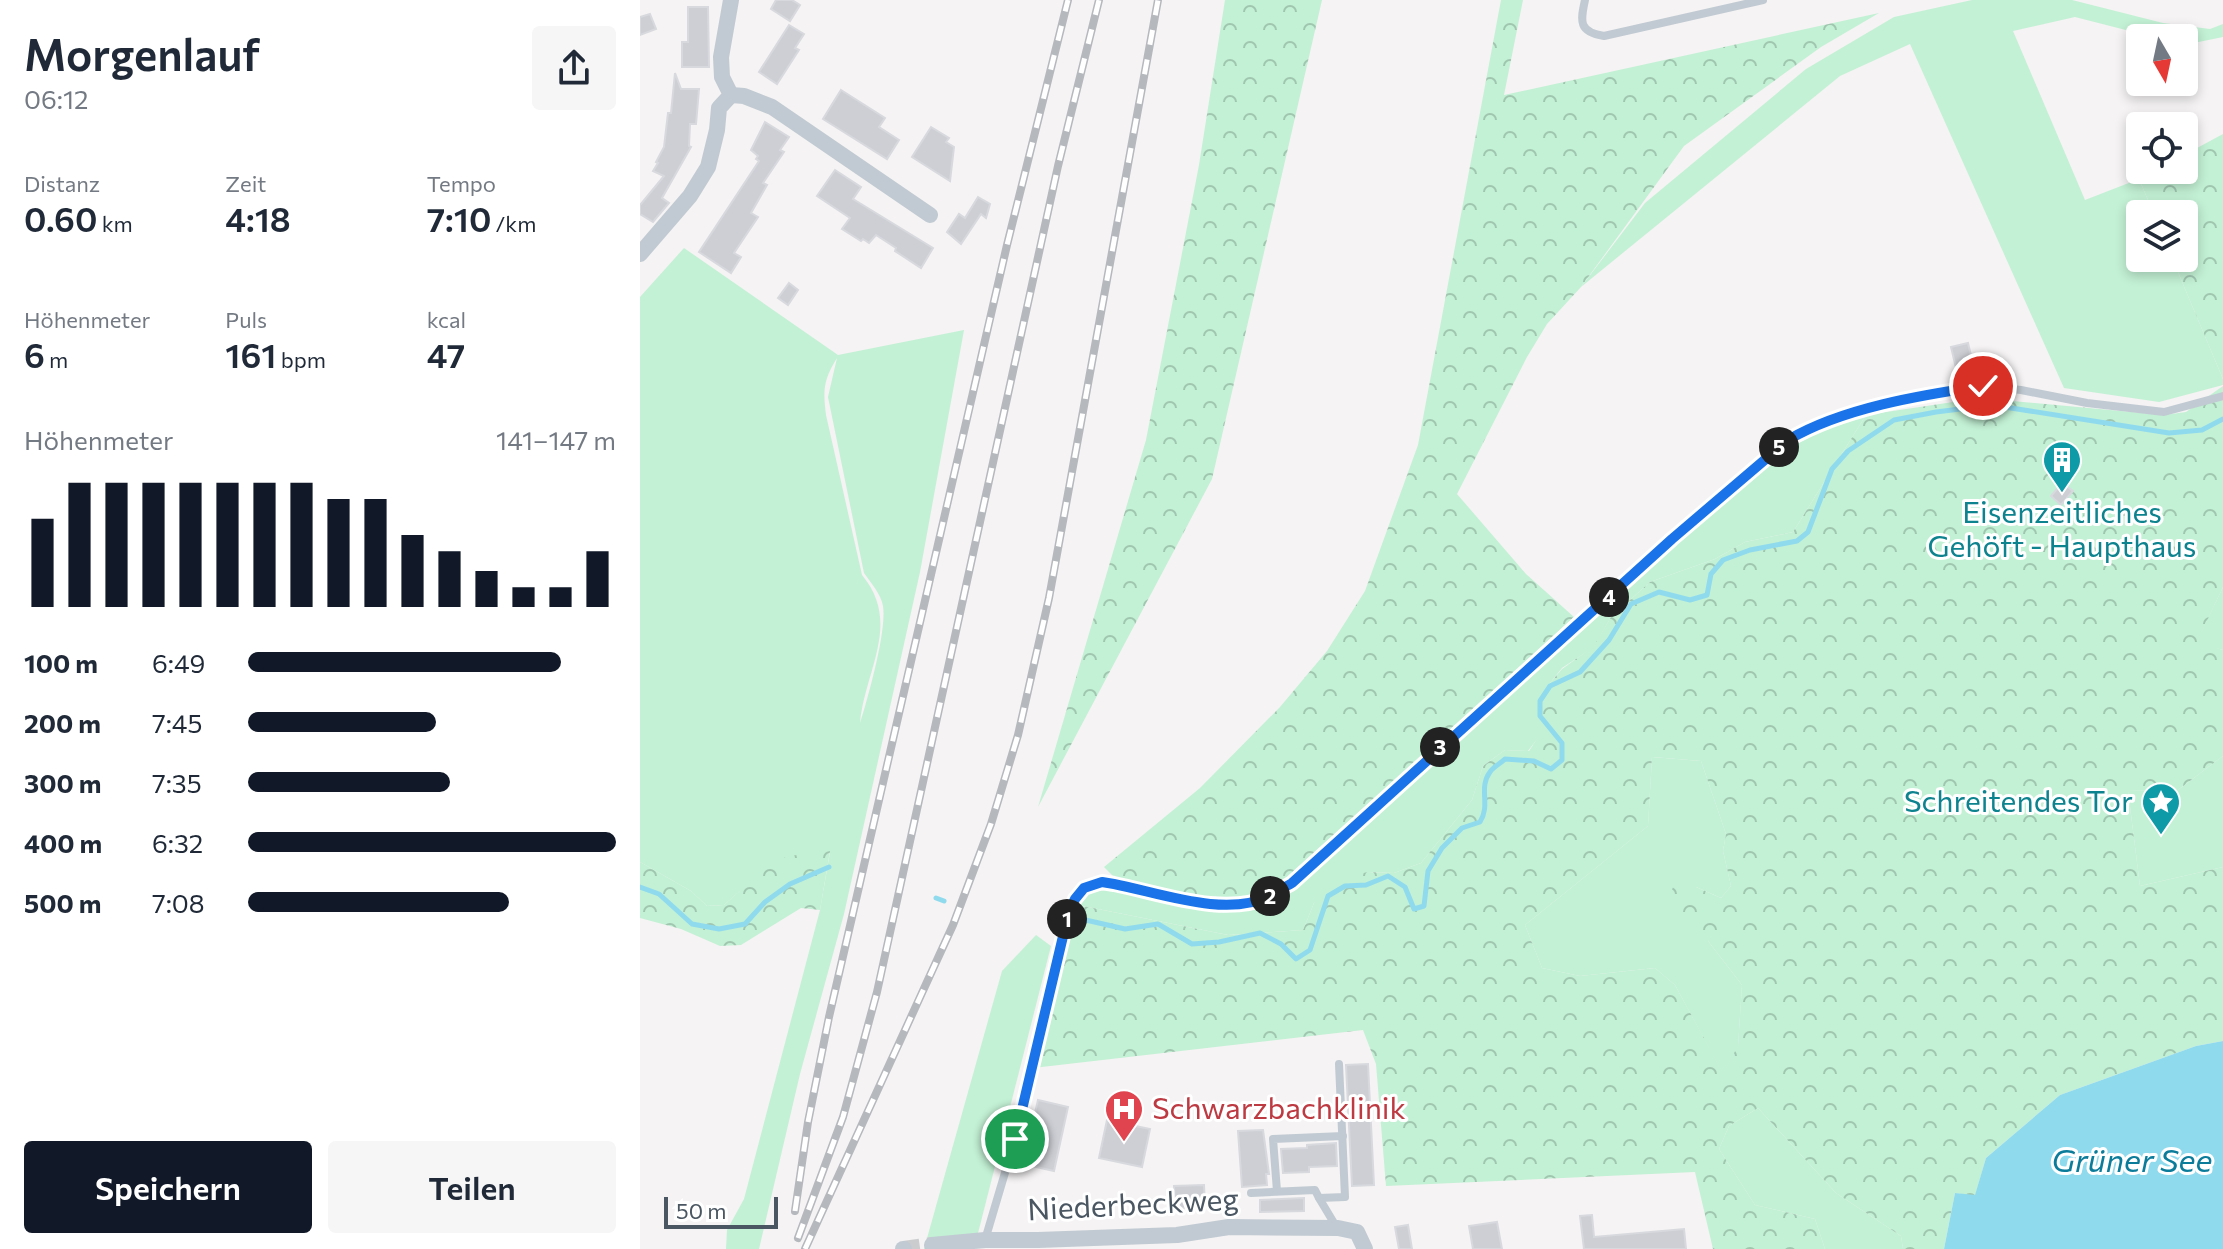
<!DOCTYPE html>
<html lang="de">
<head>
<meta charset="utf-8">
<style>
	:root { --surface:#fff; --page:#f6f6f7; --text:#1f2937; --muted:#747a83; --accent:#111827 }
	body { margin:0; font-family:Commissioner,sans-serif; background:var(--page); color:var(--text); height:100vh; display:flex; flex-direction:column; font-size:30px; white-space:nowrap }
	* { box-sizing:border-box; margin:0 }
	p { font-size:26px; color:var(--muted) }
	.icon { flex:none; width:44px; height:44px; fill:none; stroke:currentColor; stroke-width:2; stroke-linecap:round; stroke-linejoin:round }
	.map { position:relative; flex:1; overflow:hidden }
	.side { display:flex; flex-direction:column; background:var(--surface); width:640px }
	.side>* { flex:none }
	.needle { width:52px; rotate:171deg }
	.controls { position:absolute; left:1486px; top:24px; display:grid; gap:16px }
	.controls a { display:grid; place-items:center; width:72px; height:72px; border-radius:8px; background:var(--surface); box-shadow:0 4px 12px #0003; font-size:40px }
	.scale { position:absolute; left:24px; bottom:20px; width:114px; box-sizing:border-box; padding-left:8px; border:4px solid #4a5661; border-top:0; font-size:22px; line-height:28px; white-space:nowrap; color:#4a5661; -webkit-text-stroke:6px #fff; paint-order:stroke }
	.pin { position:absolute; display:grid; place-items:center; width:68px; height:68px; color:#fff; margin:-34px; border:4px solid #fff; border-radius:50%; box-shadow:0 2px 8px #0007 }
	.km { position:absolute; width:40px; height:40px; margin:-20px; border-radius:50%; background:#222; color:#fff; font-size:22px; line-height:40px; text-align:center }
	.round { display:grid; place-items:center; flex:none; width:84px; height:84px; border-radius:8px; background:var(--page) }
	.headline { display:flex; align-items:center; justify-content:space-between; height:136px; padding:0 24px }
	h1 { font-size:44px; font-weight:600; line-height:60px }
	.metrics { display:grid; grid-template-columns:repeat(3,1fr); gap:12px; height:136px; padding:8px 24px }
	.metrics div { display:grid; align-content:center }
	.metrics b { font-size:34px; font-weight:600 }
	.metrics small { font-size:22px; font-weight:400 }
	.metrics p { font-size:22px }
	.chart { height:224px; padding:16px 24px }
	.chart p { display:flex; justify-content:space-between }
	.chart svg { width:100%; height:144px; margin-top:8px; stroke:var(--accent); stroke-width:6 }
	.button { display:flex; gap:16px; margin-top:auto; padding:16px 24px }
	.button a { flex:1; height:92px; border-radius:8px; background:var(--accent); color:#fff; font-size:32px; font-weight:600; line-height:92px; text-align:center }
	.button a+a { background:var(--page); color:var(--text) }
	ul { padding:0 24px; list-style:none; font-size:26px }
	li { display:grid; grid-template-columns:128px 96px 1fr; align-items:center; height:60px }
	li i { height:20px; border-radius:10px; background:var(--accent) }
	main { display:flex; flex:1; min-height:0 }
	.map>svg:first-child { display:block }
</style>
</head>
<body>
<main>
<section class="side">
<div class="headline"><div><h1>Morgenlauf</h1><p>06:12</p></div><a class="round"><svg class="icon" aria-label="share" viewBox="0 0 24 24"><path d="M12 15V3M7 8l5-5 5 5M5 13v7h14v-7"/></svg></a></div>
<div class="metrics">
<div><p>Distanz</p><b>0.60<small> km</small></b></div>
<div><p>Zeit</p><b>4:18</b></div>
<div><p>Tempo</p><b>7:10<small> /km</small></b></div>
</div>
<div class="metrics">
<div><p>Höhenmeter</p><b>6<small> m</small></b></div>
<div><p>Puls</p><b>161<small> bpm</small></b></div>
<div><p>kcal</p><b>47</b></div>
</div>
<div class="chart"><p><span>Höhenmeter</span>141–147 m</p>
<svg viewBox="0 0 160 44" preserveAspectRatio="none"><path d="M5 44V17M15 44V6M25 44V6M35 44V6M45 44V6M55 44V6M65 44V6M75 44V6M85 44V11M95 44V11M105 44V22M115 44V27M125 44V33M135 44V38M145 44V38M155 44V27"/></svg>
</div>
<ul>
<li><b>100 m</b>6:49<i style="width:85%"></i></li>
<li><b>200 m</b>7:45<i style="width:51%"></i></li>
<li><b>300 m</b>7:35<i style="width:55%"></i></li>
<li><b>400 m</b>6:32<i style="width:100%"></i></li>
<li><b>500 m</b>7:08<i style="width:71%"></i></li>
</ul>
<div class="button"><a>Speichern</a><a>Teilen</a></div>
</section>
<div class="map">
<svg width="1583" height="1249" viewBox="0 0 1583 1249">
	<defs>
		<pattern id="forest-crowns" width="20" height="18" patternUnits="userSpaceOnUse" patternTransform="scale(2)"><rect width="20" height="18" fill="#c3f1d5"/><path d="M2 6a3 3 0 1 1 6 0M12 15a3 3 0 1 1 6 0" fill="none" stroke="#a0c6b0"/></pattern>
	</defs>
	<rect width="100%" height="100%" fill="#f5f3f3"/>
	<g fill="#c3f1d5" fill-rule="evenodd">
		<polygon points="1332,0 1432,0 1523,23 1570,29 1583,24 1583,37 1544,45 1544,38 1517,38 1435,17 1373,31 1445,200 1499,179 1514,214 1500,214 1500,258 1532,258 1583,379 1583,385 1519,402 1424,388 1270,44 1200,76 941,287 1005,203 1166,69 1254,17"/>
		<path d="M44,248l154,107 126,-25 -44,242 -76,342 -44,160 -41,175h-33l1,-19 17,-31 76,-289 10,-58 -90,39 -16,14 -17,1 -16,-15 -51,-29v-565zM197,358l-9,39 36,176c7,10 17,21 19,33 4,24 -15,92 -23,117 5,-53 42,-100 2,-148l-36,-160c-3,-24 -3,-35 11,-57z"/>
		<polygon points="1226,415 1153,532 1105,542 1075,559 1010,582 971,617 954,647 922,668 899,697 901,734 888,751 865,750 843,766 832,800 781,863 754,873 727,872 674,903 663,930 588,935 438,905 450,892 475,889 574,908 601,908 630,900 1138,454 1165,436 1191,425"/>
		<polygon points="1583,587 1583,650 1556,643"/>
		<polygon points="1583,756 1583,867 1500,886 1488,791 1538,790"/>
		<polygon points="1012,757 1061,761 1086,834 1083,851 1091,886 1081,898 1056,887 1070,939 1068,941 1102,985 1098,1047 1083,1074 1035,985 1015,968 940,976 902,968 885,925 1008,826"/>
		<polygon points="396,935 411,946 334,1249 284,1249 362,971"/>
		<polygon points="1118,1108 1196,1193 1261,1236 1263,1249 1185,1249 1175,1219 1115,1205 1079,1149 1089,1126"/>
	</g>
	<g fill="url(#forest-crowns)" fill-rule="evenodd">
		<polygon points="585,0 682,0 572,479 398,807 506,440 559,165"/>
		<polygon points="861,0 883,0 864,95 1239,13 1181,47 1044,146 941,287 907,324 887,357 817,494 886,574 934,617 646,883 626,894 601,900 575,901 477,880 464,867 560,788 640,707 687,651 725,591 778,445"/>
		<polygon points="1583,134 1583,379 1532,258 1544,258 1544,214 1514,214 1499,179 1516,170 1544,170 1544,155"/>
		<path d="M1583,386v201l-26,55 26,8v106l-45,34 -50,1 12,95 83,-19v174l-27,5 -136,49 -74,63 -11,38 -20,-3 -11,56h-41l-2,-13 -65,-43 -78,-85 -29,18 -10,23 36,56 60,14 10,30h-112l-18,-77 -309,14 -10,-122 -13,-34 -330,38 40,-156 5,-7 150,30 75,-5 11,-27 21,-21 32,-10 27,1 27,-10 51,-63 11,-34 22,-16 24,1 11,-17 -2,-37 24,-28 32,-23 17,-29 39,-35 65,-23 30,-17 48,-10 73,-117 114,-17 184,17 22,-3zM1012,757l49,4 25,73 -3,17 8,35 -10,12 -25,-11 -21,-4 -13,28 47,28 -1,2 34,44 -4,61 -15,27 -48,-88 -20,-17 -75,8 -38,-8 -17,-43 123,-99z"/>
		<polygon points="190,851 180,910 161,908 101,945 80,946 41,929 0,918 0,862 51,891 67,906 84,905 131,863 149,856"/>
	</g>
	<polygon fill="#90daee" points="1583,1041 1583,1249 1304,1249 1315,1193 1335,1195 1346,1158 1420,1095 1556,1046"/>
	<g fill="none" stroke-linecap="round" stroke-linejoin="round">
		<g stroke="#90daee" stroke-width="5">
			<polyline points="0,887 19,894 52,924 79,929 105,924 125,902 150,884 189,867"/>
			<polyline points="296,898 304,901"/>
			<path d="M437,918l48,11 33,-5 34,20 27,-2 41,-9 21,11 15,15 14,-9 18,-54 17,-10 21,-1 22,-9 17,11 9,22 10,-3 4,-35 14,-23 20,-20 18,-6c11,-17 -2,-34 10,-50 3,-5 11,-9 15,-13l29,2 17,8 11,-9v-17l-22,-27v-15l10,-15 30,-14 29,-32 22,-36 28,-12 31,8 17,-5 4,-21 12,-14 27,-10 47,-9 11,-9 24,-63 16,-18 46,-31 42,-8 56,-7 177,28 33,-3 21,-11"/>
		</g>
	</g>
	<g fill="#cdcfd5" stroke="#d7d9de" stroke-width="2">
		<polygon points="136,0 152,0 160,5 150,21 131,9"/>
		<polygon points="48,7 68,7 69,67 42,67 42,42 48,42"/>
		<polygon points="10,14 16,29 0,35 0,17"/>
		<polygon points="149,25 164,34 155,48 159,50 137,84 119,72"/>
		<polygon points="35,73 41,89 59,89 56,124 50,124 49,146 51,147 22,198 29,203 13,222 0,214 0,205 24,176 13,171 18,163 16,162 24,147 28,113 31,113"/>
		<polygon points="201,90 245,118 239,127 259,140 247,159 183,119"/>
		<polygon points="125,122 149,137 140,150 144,152 123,183 127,185 111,213 118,217 94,253 101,257 91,273 59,252 119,161 116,159 118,156 111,150"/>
		<polygon points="291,127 309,138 306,142 314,147 310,181 272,157"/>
		<polygon points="195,170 221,187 213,199 293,248 281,268 255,251 256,248 236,235 229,243 223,239 221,241 202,229 210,218 177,196"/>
		<polygon points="338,197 350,204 346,218 341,214 321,244 307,232 319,214 325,218"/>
		<polygon points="149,283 158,290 148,305 138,298"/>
		<polygon points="1328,343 1334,368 1317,372 1311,347"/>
		<polygon points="1422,483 1433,491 1421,505 1411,496"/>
		<polygon points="728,1064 734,1185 712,1186 706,1065"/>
		<polygon points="398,1100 428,1107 414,1171 383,1164"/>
		<polygon points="467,1120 510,1129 502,1167 459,1158"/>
		<polygon points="623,1130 629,1174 626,1174 627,1185 602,1187 598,1131"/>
		<polygon points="696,1143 697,1166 669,1167 669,1172 643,1173 641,1149 667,1148 667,1145"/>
		<polygon points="564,1185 565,1207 535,1209 534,1186"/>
		<polygon points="664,1198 664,1211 620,1212 620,1200"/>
		<polygon points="952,1215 954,1237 1044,1229 1046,1249 944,1249 940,1216"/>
		<polygon points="857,1222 862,1249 833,1249 829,1226"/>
		<polygon points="768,1225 772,1249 759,1249 755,1227"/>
	</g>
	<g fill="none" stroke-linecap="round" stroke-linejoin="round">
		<polyline stroke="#caccce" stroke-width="16" stroke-dasharray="16 8" stroke-linecap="butt" points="264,1249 292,1245"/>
		<g stroke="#c1cad2" stroke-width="8">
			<path d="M945,0c-5,22 -6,32 19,36l159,-36"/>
			<polyline points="637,1191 633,1139 703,1136"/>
			<polyline points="611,1193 675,1190 679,1198 705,1197 699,1064"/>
			<polyline points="679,1198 697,1228"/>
			<path d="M345,1240l30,-101 48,-207c8,-30 14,-53 51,-48 46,9 113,34 156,12 7,-3 14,-9 22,-13l380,-344 102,-88 29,-20 26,-11 43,-13 111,-21 38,4 66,13 77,9 59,-16"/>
		</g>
		<g stroke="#c1cad2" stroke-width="16">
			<polyline points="91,95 104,96 132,107 290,215"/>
			<polyline points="0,254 50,196 68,167 77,130 79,108 91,95 82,77 81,57 91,0"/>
			<polyline points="292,1245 345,1240 398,1240 537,1235 589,1227 698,1228 717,1232 725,1249"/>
			<polyline points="263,1249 264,1249"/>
		</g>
		<defs>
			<g id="rail">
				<polyline points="155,1211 168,1122 189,1017 367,245 428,0"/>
				<polyline points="158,1238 203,1117 237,992 418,166 459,0"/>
				<polyline points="165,1249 313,925 351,824 378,735 409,598 518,0"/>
			</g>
		</defs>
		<use href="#rail" stroke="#b5b8bd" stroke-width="8"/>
		<use href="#rail" stroke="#fff" stroke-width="5" stroke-dasharray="15" stroke-linecap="butt"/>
	</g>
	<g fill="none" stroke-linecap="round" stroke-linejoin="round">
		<defs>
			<path id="route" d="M375,1139l54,-228 6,-12 9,-11 18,-6 12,2c46,9 112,34 156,12 7,-4 15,-9 22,-13l380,-344 116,-99c54,-32 133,-45 195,-54"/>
		</defs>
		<use href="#route" stroke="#fff" stroke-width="16"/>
		<use href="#route" stroke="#1a73e8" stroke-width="10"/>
	</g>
	<defs>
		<symbol id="building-pin" viewBox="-11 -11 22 30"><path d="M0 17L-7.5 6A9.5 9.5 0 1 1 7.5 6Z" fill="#0f9aa8" stroke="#fff"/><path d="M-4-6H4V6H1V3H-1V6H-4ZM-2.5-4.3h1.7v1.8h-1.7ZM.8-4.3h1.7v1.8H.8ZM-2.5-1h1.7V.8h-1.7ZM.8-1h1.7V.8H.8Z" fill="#fff"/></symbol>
		<symbol id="sight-pin" viewBox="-11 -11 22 30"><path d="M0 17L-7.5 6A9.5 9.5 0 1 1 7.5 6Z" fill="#0f9aa8" stroke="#fff"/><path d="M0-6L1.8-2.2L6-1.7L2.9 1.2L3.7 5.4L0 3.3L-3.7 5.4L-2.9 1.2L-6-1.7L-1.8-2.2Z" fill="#fff"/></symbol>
		<symbol id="hospital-pin" viewBox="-11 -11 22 30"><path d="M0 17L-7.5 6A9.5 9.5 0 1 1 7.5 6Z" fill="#e0444e" stroke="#fff"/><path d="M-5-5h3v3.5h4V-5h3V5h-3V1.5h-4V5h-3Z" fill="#fff"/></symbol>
	</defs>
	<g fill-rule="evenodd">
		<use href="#building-pin" x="1400" y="438" width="44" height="60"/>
		<use href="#sight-pin" x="1499" y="780" width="44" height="60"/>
		<use href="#hospital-pin" x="462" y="1087" width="44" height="60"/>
	</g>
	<g text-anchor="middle" stroke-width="6" stroke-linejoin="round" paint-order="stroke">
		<g font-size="30" fill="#0d838f" stroke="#fff">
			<text x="1422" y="523">Eisenzeitliches<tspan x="1422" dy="34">Gehöft - Haupthaus</tspan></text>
			<text x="1493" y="812" text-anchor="end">Schreitendes Tor</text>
		</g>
		<g font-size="30" fill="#be3a42" stroke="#fff" text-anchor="start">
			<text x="512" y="1119">Schwarzbachklinik</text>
		</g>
		<g font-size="30" fill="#4a5661" stroke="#fff">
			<text transform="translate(493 1205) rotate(-3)" y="10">Niederbeckweg</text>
		</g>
		<g font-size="32" font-style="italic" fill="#0c7c9b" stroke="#fff">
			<text x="1492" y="1172">Grüner See</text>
		</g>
	</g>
</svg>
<div class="controls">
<a><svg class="needle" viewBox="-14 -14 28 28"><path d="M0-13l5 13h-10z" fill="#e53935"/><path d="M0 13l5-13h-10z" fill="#747a83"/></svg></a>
<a><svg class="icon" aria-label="locate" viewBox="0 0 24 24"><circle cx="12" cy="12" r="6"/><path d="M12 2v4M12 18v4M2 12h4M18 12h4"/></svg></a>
<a><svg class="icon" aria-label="layers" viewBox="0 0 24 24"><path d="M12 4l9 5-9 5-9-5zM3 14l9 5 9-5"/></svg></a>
</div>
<div class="scale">50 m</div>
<div class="pin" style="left:375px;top:1139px;background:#1e9e55"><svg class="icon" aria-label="arrive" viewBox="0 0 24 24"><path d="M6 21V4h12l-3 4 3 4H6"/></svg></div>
<div class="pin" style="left:1343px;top:386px;background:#d93025"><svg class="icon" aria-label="check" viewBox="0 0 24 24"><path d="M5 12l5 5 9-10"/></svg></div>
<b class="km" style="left:427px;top:919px">1</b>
<b class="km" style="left:630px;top:896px">2</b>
<b class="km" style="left:800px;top:747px">3</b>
<b class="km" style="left:969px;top:597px">4</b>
<b class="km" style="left:1139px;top:447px">5</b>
</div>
</main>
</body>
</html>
